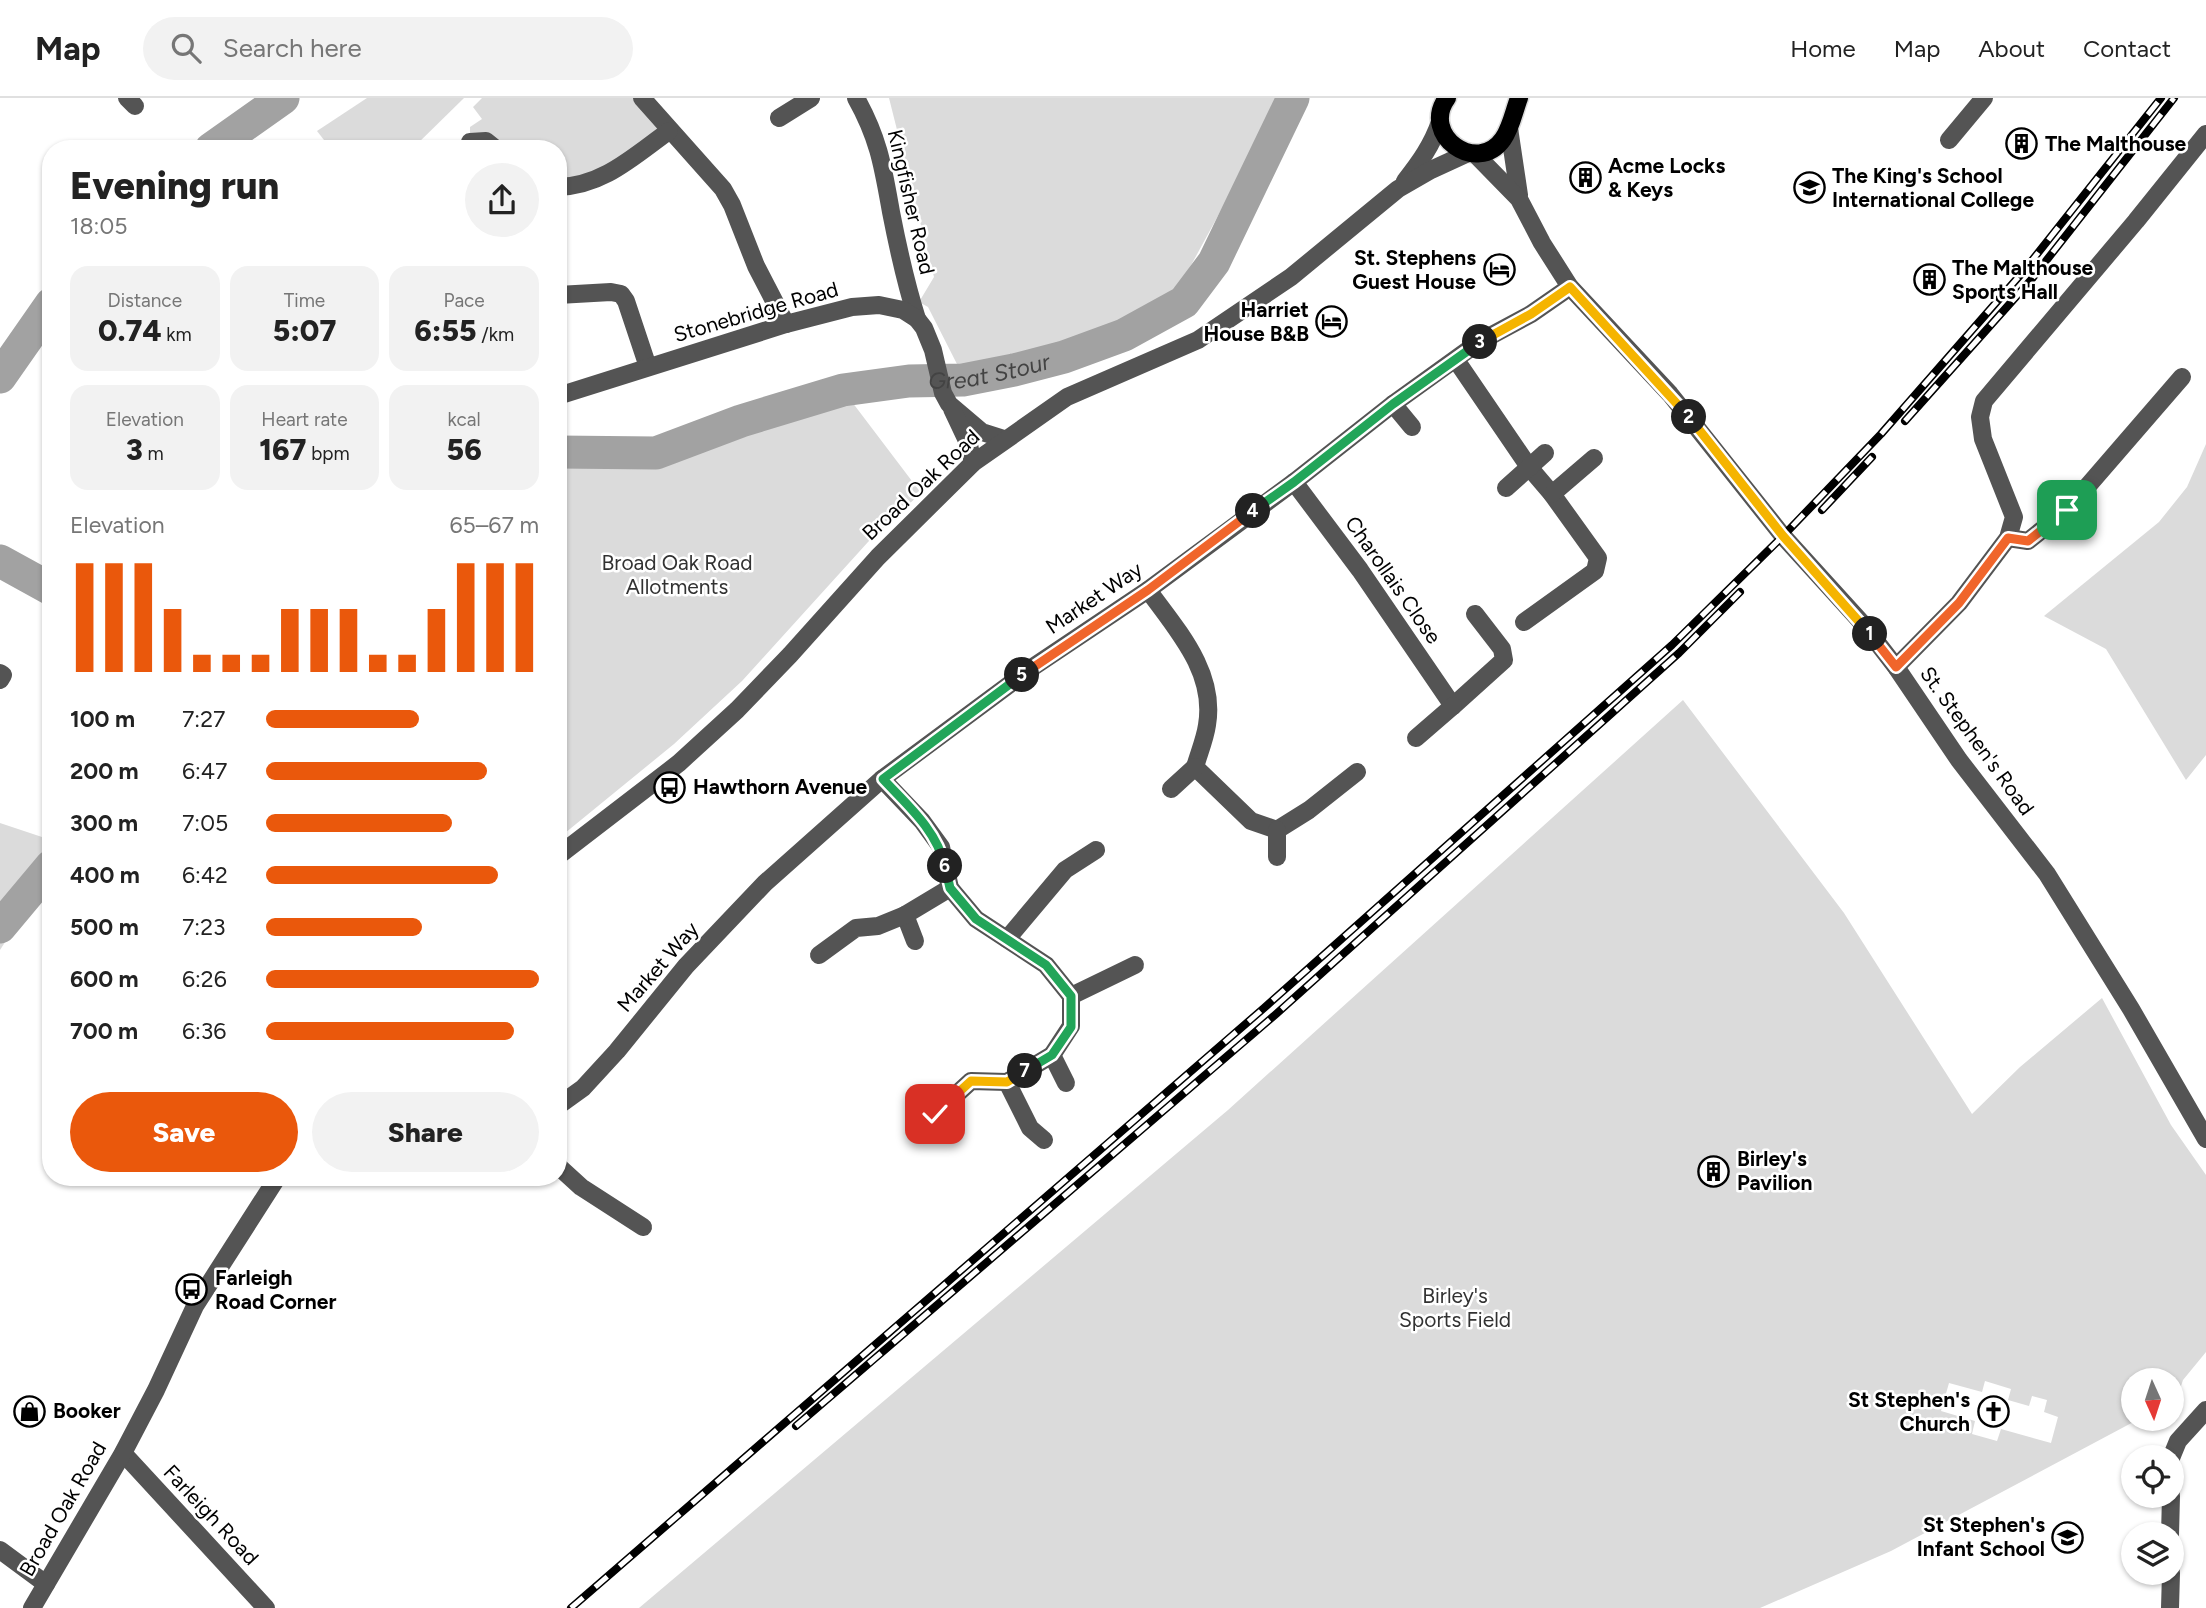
<!DOCTYPE html>
<html lang="en">
<head>
<meta charset="utf-8">
<style>
	:root { --surface:#fff; --page:#f2f2f2; --text:#222; --muted:#767676; --line:#e0e0e0; --accent:#ea580c }
	body { margin:0; font-family:Figtree,sans-serif; background:var(--page); color:var(--text); height:100vh; display:flex; flex-direction:column; font-size:26px; white-space:nowrap }
	* { box-sizing:border-box; margin:0 }
	p { font-size:23px; color:var(--muted) }
	.icon { flex:none; width:38px; height:38px; fill:none; stroke:currentColor; stroke-width:2; stroke-linecap:round; stroke-linejoin:round }
	.map { position:relative; flex:1; overflow:hidden }
	.panel { position:absolute; left:42px; top:42px; width:525px; height:1046px; display:flex; flex-direction:column; background:var(--surface); border-radius:28px; box-shadow:0 2px 5px #0004 }
	.panel>* { flex:none }
	.needle { width:46px; rotate:177deg }
	.controls { position:absolute; left:2121px; top:1270px; display:grid; gap:14px }
	.controls a { display:grid; place-items:center; width:63px; height:63px; border-radius:50%; background:var(--surface); box-shadow:0 2px 5px #0004; font-size:35px }
	.pin { position:absolute; display:grid; place-items:center; width:60px; height:60px; color:#fff; margin:-30px; border-radius:14px; box-shadow:0 4px 10px #0006 }
	.km { position:absolute; width:35px; height:35px; margin:-18px; border-radius:50%; background:#222; color:#fff; font-size:19px; line-height:35px; text-align:center }
	.round { display:grid; place-items:center; flex:none; width:74px; height:74px; border-radius:37px; background:var(--page) }
	.headline { display:flex; align-items:center; justify-content:space-between; height:119px; padding:0 28px }
	h1 { font-size:38px; font-weight:800; line-height:52px }
	.figures { display:grid; grid-template-columns:repeat(3,1fr); gap:10px; height:119px; padding:7px 28px }
	.figures div { display:grid; align-content:center; border-radius:18px; background:var(--page); text-align:center }
	.figures b { font-size:30px; font-weight:800 }
	.figures small { font-size:19px; font-weight:400 }
	.figures p { font-size:19px }
	.chart { height:196px; padding:14px 28px }
	.chart p { display:flex; justify-content:space-between }
	.chart svg { width:100%; height:126px; margin-top:7px; stroke:var(--accent); stroke-width:6 }
	.primary-button { display:flex; gap:14px; margin-top:auto; padding:14px 28px }
	.primary-button a { flex:1; height:80px; border-radius:42px; background:var(--accent); color:#fff; font-size:28px; font-weight:800; line-height:80px; text-align:center }
	.primary-button a+a { background:var(--page); color:var(--text) }
	ul { padding:0 28px; list-style:none; font-size:23px }
	li { display:grid; grid-template-columns:112px 84px 1fr; align-items:center; height:52px }
	li i { height:18px; border-radius:9px; background:var(--accent) }
	header { display:flex; align-items:center; gap:42px; box-sizing:border-box; height:98px; padding:0 35px; background:var(--surface); border-bottom:2px solid var(--line) }
	header strong { font-size:33px }
	nav { display:flex; gap:38px; margin-inline-start:auto; font-size:24px }
	.search { width:490px; height:63px; background:var(--page); display:flex; align-items:center; gap:18px; box-sizing:border-box; padding:0 24px; border-radius:38px; color:var(--muted); font-size:26px }
	.map>svg:first-child { display:block }
</style>
</head>
<body>
<header>
<strong>Map</strong>
<div class="search"><svg class="icon" aria-label="search" viewBox="0 0 24 24"><circle cx="10" cy="10" r="6"/><path d="M15 15l6 6"/></svg>Search here</div>
<nav><a>Home</a><a>Map</a><a>About</a><a>Contact</a></nav>
</header>
<div class="map">
<svg width="2206" height="1510" viewBox="0 0 2206 1510">
	<rect width="100%" height="100%" fill="#fff"/>
	<g fill="#dbdbdb" fill-rule="evenodd">
		<polygon points="367,0 464,0 412,51 331,51 317,33"/>
		<polygon points="482,0 642,0 669,33 642,52 558,89 558,51 496,51 470,44 470,29 482,21 473,9"/>
		<polygon points="889,0 1282,0 1183,182 1156,211 1092,240 960,272 928,209 919,204 934,179"/>
		<polygon points="846,296 921,395 868,444 742,583 674,646 565,735 558,730 558,358 657,358 688,350 743,328"/>
		<polygon points="2206,346 2206,657 2186,682 2106,551 2044,518 2159,424 2187,389"/>
		<path d="M1683,602l161,213 128,201 48,-47 82,-69 69,127 35,50v177l-23,28 -11,33v-32h-39v38h6l-248,132 -131,57h-1121l589,-498zM1985,1283l26,8 -3,11 21,6 3,-10 15,4 -3,12 14,5 -7,26 -50,-14 -4,12 -25,-7 3,-13 -34,-10 8,-28 33,9z"/>
		<polygon points="0,725 51,742 51,773 0,852"/>
	</g>
	<g fill="none" stroke-linecap="round" stroke-linejoin="round">
		<g stroke="#a2a2a2" stroke-width="33">
			<polyline points="211,51 283,0"/>
			<polyline points="0,279 51,206"/>
			<path id="s1" d="M558,354l98,1 85,-32 102,-31 66,-9 54,-1 51,-10 50,-13 60,-22 60,-33 30,-40 79,-164"/>
			<polyline points="0,463 51,491"/>
			<polyline points="0,829 51,768"/>
		</g>
		<defs>
			<path id="major" d="M1447,0c-27,37 30,78 56,41 8,-11 11,-28 16,-41"/>
		</defs>
		<use href="#major" stroke="#dbdbdb" stroke-width="21"/>
		<g stroke="#545454" stroke-width="18">
			<polyline points="127,0 135,8"/>
			<polyline points="642,0 723,91 732,107 756,168 786,226"/>
			<path d="M856,0c23,41 27,69 35,114 7,36 15,72 26,107"/>
			<polyline points="779,20 811,0"/>
			<polyline points="1509,30 1519,97"/>
			<polyline points="1949,42 1984,0"/>
			<polyline points="470,44 486,43 496,51"/>
			<polyline points="1475,56 1519,101 1542,145 1570,189 1670,296 1783,438 1862,525 1896,569 1959,662 2047,776 2131,911 2206,1041"/>
			<path d="M1405,83c15,-19 27,-36 35,-59"/>
			<path d="M558,89c45,-1 76,-31 111,-56"/>
			<polyline points="558,197 611,194 621,196 626,203 648,269"/>
			<polyline points="1456,262 1529,369 1552,396 1598,460 1595,473 1524,524"/>
			<polyline points="558,298 786,226 852,209 879,207 903,212 917,221 924,230 933,252 943,295 949,306 982,334 1004,341"/>
			<polyline points="1393,306 1412,329"/>
			<polyline points="952,311 969,347 973,365"/>
			<polyline points="1294,384 1360,472 1453,608 1504,562 1502,551 1475,516"/>
			<polyline points="1506,390 1545,355"/>
			<polyline points="1552,396 1594,360"/>
			<polyline points="2008,440 2028,443 2067,412 2182,279"/>
			<path d="M1148,492c29,40 68,82 59,135 -2,14 -8,28 -12,42l56,54 26,9 32,-20 48,-38"/>
			<polyline points="1896,569 1959,505 2008,440 2014,419 1983,341 1980,319 1984,303 2136,123 2206,36"/>
			<polyline points="0,575 3,577 0,582"/>
			<polyline points="1416,640 1453,608"/>
			<polyline points="882,681 922,723 941,749 950,790 976,821 1046,867 1071,898 1071,928 1052,957 1007,984 971,983 935,1016"/>
			<polyline points="1171,691 1195,669"/>
			<polyline points="1277,732 1277,759"/>
			<polyline points="558,758 679,665 737,612 790,557 878,459 973,365 1067,299 1198,242 1291,179 1398,91 1431,72 1468,55"/>
			<polyline points="905,817 915,843"/>
			<polyline points="1007,841 1065,772 1096,752"/>
			<polyline points="819,857 856,830 878,828 905,817 950,790"/>
			<polyline points="1071,898 1135,867"/>
			<polyline points="1052,957 1066,985"/>
			<polyline points="1007,984 1030,1030 1044,1042"/>
			<polyline points="558,1008 583,990 617,953 686,868 765,785 882,681 1033,569 1148,492 1294,384 1393,306 1479,244 1531,216 1570,189"/>
			<polyline points="558,1068 581,1089 643,1129"/>
			<polyline points="123,1355 266,1510"/>
			<polyline points="2171,1360 2178,1343 2206,1312"/>
			<polyline points="2170,1437 2171,1398"/>
			<polyline points="0,1452 46,1486"/>
			<polyline points="32,1510 123,1355 156,1292 195,1208 277,1080"/>
			<polyline points="2170,1510 2171,1475"/>
		</g>
		<use href="#major" stroke="#000" stroke-width="18"/>
		<defs>
			<g id="rail">
				<polyline points="1905,323 2031,182 2174,0"/>
				<polyline points="1822,412 1872,359"/>
				<polyline points="796,1328 1275,917 1679,555 1740,494"/>
				<polyline points="571,1510 1264,910 1672,547 1783,438 1881,336 2022,175 2161,0"/>
			</g>
		</defs>
		<use href="#rail" stroke="#000" stroke-width="8"/>
		<use href="#rail" stroke="#fff" stroke-width="5" stroke-dasharray="16" stroke-linecap="butt"/>
	</g>
	<g fill="none" stroke-linecap="round" stroke-linejoin="round">
		<defs>
			<polyline id="split-1" points="1870,536 1896,569 1959,505 2008,440 2028,443 2067,412"/>
			<polyline id="split-2" points="1689,319 1783,438 1870,536"/>
			<polyline id="split-3" points="1480,244 1531,216 1570,189 1689,319"/>
			<polyline id="split-4" points="1253,413 1294,384 1393,306 1480,244"/>
			<polyline id="split-5" points="1022,577 1148,492 1253,413"/>
			<path id="split-6" d="M945,768c-9,-37 -38,-61 -62,-87l139,-104"/>
			<polyline id="split-7" points="945,768 950,790 976,821 1046,867 1071,898 1071,929 1052,957 1025,973"/>
			<polyline id="split-8" points="935,1016 971,983 1007,984 1025,973"/>
		</defs>
		<use href="#split-1" stroke="#fff" stroke-width="14"/>
		<use href="#split-2" stroke="#fff" stroke-width="14"/>
		<use href="#split-3" stroke="#fff" stroke-width="14"/>
		<use href="#split-4" stroke="#fff" stroke-width="14"/>
		<use href="#split-5" stroke="#fff" stroke-width="14"/>
		<use href="#split-6" stroke="#fff" stroke-width="14"/>
		<use href="#split-7" stroke="#fff" stroke-width="14"/>
		<use href="#split-8" stroke="#fff" stroke-width="14"/>
		<use href="#split-1" stroke="#f0652b" stroke-width="9"/>
		<use href="#split-2" stroke="#f5b400" stroke-width="9"/>
		<use href="#split-3" stroke="#f5b400" stroke-width="9"/>
		<use href="#split-4" stroke="#22a559" stroke-width="9"/>
		<use href="#split-5" stroke="#f0652b" stroke-width="9"/>
		<use href="#split-6" stroke="#22a559" stroke-width="9"/>
		<use href="#split-7" stroke="#22a559" stroke-width="9"/>
		<use href="#split-8" stroke="#f5b400" stroke-width="9"/>
	</g>
	<defs>
		<symbol id="building-ring" viewBox="-11 -11 22 22"><circle r="9.5" fill="#fff" stroke="#000" stroke-width="1.5"/><path d="M-4-6H4V6H1V3H-1V6H-4ZM-2.5-4.3h1.7v1.8h-1.7ZM.8-4.3h1.7v1.8H.8ZM-2.5-1h1.7V.8h-1.7ZM.8-1h1.7V.8H.8Z" fill="#000"/></symbol>
		<symbol id="school-ring" viewBox="-11 -11 22 22"><circle r="9.5" fill="#fff" stroke="#000" stroke-width="1.5"/><path d="M0-5L7-2L0 1L-7-2ZM-4 1L0 2.5L4 1V4Q0 6-4 4Z" fill="#000"/></symbol>
		<symbol id="hotel-ring" viewBox="-11 -11 22 22"><circle r="9.5" fill="#fff" stroke="#000" stroke-width="1.5"/><path d="M-6-4.5h1.5V1H6V5H4.5V3h-9V5H-6ZM-4 0a1.8 1.8 0 1 1 3.6 0ZM.5 0V-2.5h3Q6-2.5 6 0Z" fill="#000"/></symbol>
		<symbol id="bus-ring" viewBox="-11 -11 22 22"><circle r="9.5" fill="#fff" stroke="#000" stroke-width="1.5"/><path d="M-5-6H5V4H4V6H2V4H-2V6H-4V4H-5ZM-3.5-4V0h7V-4ZM-3.5 1.2v1.5H-2V1.2ZM2 1.2v1.5H3.5V1.2Z" fill="#000"/></symbol>
		<symbol id="shop-ring" viewBox="-11 -11 22 22"><circle r="9.5" fill="#fff" stroke="#000" stroke-width="1.5"/><path d="M-5-2.5h2.3a2.7 3.5 0 0 1 5.4 0H5L5.5 6h-11ZM-1.5-2.5h3a1.5 2.3 0 0 0-3 0Z" fill="#000"/></symbol>
		<symbol id="church-ring" viewBox="-11 -11 22 22"><circle r="9.5" fill="#fff" stroke="#000" stroke-width="1.5"/><path d="M-1.2-6h2.4v3.5h3.3v2.4h-3.3V6h-2.4V-.1h-3.3v-2.4h3.3Z" fill="#000"/></symbol>
	</defs>
	<g fill-rule="evenodd">
		<use href="#building-ring" x="2004" y="28" width="35" height="35"/>
		<use href="#building-ring" x="1568" y="62" width="35" height="35"/>
		<use href="#school-ring" x="1792" y="72" width="35" height="35"/>
		<use href="#hotel-ring" x="1482" y="154" width="35" height="35"/>
		<use href="#building-ring" x="1912" y="164" width="35" height="35"/>
		<use href="#hotel-ring" x="1314" y="206" width="35" height="35"/>
		<use href="#bus-ring" x="652" y="672" width="35" height="35"/>
		<use href="#building-ring" x="1696" y="1056" width="35" height="35"/>
		<use href="#bus-ring" x="174" y="1174" width="35" height="35"/>
		<use href="#shop-ring" x="12" y="1296" width="35" height="35"/>
		<use href="#church-ring" x="1976" y="1296" width="35" height="35"/>
		<use href="#school-ring" x="2050" y="1422" width="35" height="35"/>
	</g>
	<g text-anchor="middle" stroke-width="5" stroke-linejoin="round" paint-order="stroke">
		<g font-size="21" font-weight="bold" fill="#000" stroke="#fff" text-anchor="start">
			<text x="2045" y="53">The Malthouse</text>
			<text x="1608" y="75">Acme Locks<tspan x="1608" dy="24">&amp; Keys</tspan></text>
			<text x="1832" y="85">The King's School<tspan x="1832" dy="24">International College</tspan></text>
			<text x="1476" y="167" text-anchor="end">St. Stephens<tspan x="1476" dy="24">Guest House</tspan></text>
			<text x="1952" y="177">The Malthouse<tspan x="1952" dy="24">Sports Hall</tspan></text>
			<text x="1309" y="219" text-anchor="end">Harriet<tspan x="1309" dy="24">House B&amp;B</tspan></text>
			<text x="693" y="696">Hawthorn Avenue</text>
			<text x="1737" y="1068">Birley's<tspan x="1737" dy="24">Pavilion</tspan></text>
			<text x="215" y="1187">Farleigh<tspan x="215" dy="24">Road Corner</tspan></text>
			<text x="1970" y="1309" text-anchor="end">St Stephen's<tspan x="1970" dy="24">Church</tspan></text>
			<text x="53" y="1320">Booker</text>
			<text x="2045" y="1434" text-anchor="end">St Stephen's<tspan x="2045" dy="24">Infant School</tspan></text>
		</g>
		<g font-size="21" fill="#000" stroke="#fff">
			<text transform="translate(911 104) rotate(77)" y="7">Kingfisher Road</text>
			<text transform="translate(756 214) rotate(-16)" y="7">Stonebridge Road</text>
			<text transform="translate(921 387) rotate(-43)" y="7">Broad Oak Road</text>
			<text transform="translate(1393 482) rotate(55)" y="7">Charollais Close</text>
			<text transform="translate(1094 500) rotate(-34)" y="7">Market Way</text>
			<text transform="translate(1977 643) rotate(54)" y="7">St. Stephen's Road</text>
			<text transform="translate(658 869) rotate(-49)" y="7">Market Way</text>
			<text transform="translate(63 1411) rotate(-60)" y="7">Broad Oak Road</text>
			<text transform="translate(211 1417) rotate(47)" y="7">Farleigh Road</text>
		</g>
		<g font-size="21" fill="#323232" stroke="#fff">
			<text x="677" y="472">Broad Oak Road<tspan x="677" dy="24">Allotments</tspan></text>
			<text x="1455" y="1205">Birley's<tspan x="1455" dy="24">Sports Field</tspan></text>
		</g>
		<g font-size="23" font-style="italic" fill="#434343" stroke="#fff">
			<text dy="8" stroke="none"><textPath href="#s1" startOffset="443">Great Stour</textPath></text>
		</g>
	</g>
</svg>
<div class="controls">
<a><svg class="needle" viewBox="-14 -14 28 28"><path d="M0-13l5 13h-10z" fill="#e53935"/><path d="M0 13l5-13h-10z" fill="#767676"/></svg></a>
<a><svg class="icon" aria-label="locate" viewBox="0 0 24 24"><circle cx="12" cy="12" r="6"/><path d="M12 2v4M12 18v4M2 12h4M18 12h4"/></svg></a>
<a><svg class="icon" aria-label="layers" viewBox="0 0 24 24"><path d="M12 4l9 5-9 5-9-5zM3 14l9 5 9-5"/></svg></a>
</div>
<div class="pin" style="left:2067px;top:412px;background:#1e9e55"><svg class="icon" aria-label="arrive" viewBox="0 0 24 24"><path d="M6 21V4h12l-3 4 3 4H6"/></svg></div>
<div class="pin" style="left:935px;top:1016px;background:#d93025"><svg class="icon" aria-label="check" viewBox="0 0 24 24"><path d="M5 12l5 5 9-10"/></svg></div>
<b class="km" style="left:1870px;top:536px">1</b>
<b class="km" style="left:1689px;top:319px">2</b>
<b class="km" style="left:1480px;top:244px">3</b>
<b class="km" style="left:1253px;top:413px">4</b>
<b class="km" style="left:1022px;top:577px">5</b>
<b class="km" style="left:945px;top:768px">6</b>
<b class="km" style="left:1025px;top:973px">7</b>
<section class="panel">
<div class="headline"><div><h1>Evening run</h1><p>18:05</p></div><a class="round"><svg class="icon" aria-label="share" viewBox="0 0 24 24"><path d="M12 15V3M7 8l5-5 5 5M5 13v7h14v-7"/></svg></a></div>
<div class="figures">
<div><p>Distance</p><b>0.74<small> km</small></b></div>
<div><p>Time</p><b>5:07</b></div>
<div><p>Pace</p><b>6:55<small> /km</small></b></div>
</div>
<div class="figures">
<div><p>Elevation</p><b>3<small> m</small></b></div>
<div><p>Heart rate</p><b>167<small> bpm</small></b></div>
<div><p>kcal</p><b>56</b></div>
</div>
<div class="chart"><p><span>Elevation</span>65–67 m</p>
<svg viewBox="0 0 160 44" preserveAspectRatio="none"><path d="M5 44V6M15 44V6M25 44V6M35 44V22M45 44V38M55 44V38M65 44V38M75 44V22M85 44V22M95 44V22M105 44V38M115 44V38M125 44V22M135 44V6M145 44V6M155 44V6"/></svg>
</div>
<ul>
<li><b>100 m</b>7:27<i style="width:56%"></i></li>
<li><b>200 m</b>6:47<i style="width:81%"></i></li>
<li><b>300 m</b>7:05<i style="width:68%"></i></li>
<li><b>400 m</b>6:42<i style="width:85%"></i></li>
<li><b>500 m</b>7:23<i style="width:57%"></i></li>
<li><b>600 m</b>6:26<i style="width:100%"></i></li>
<li><b>700 m</b>6:36<i style="width:91%"></i></li>
</ul>
<div class="primary-button"><a>Save</a><a>Share</a></div>
</section>
</div>
</body>
</html>
